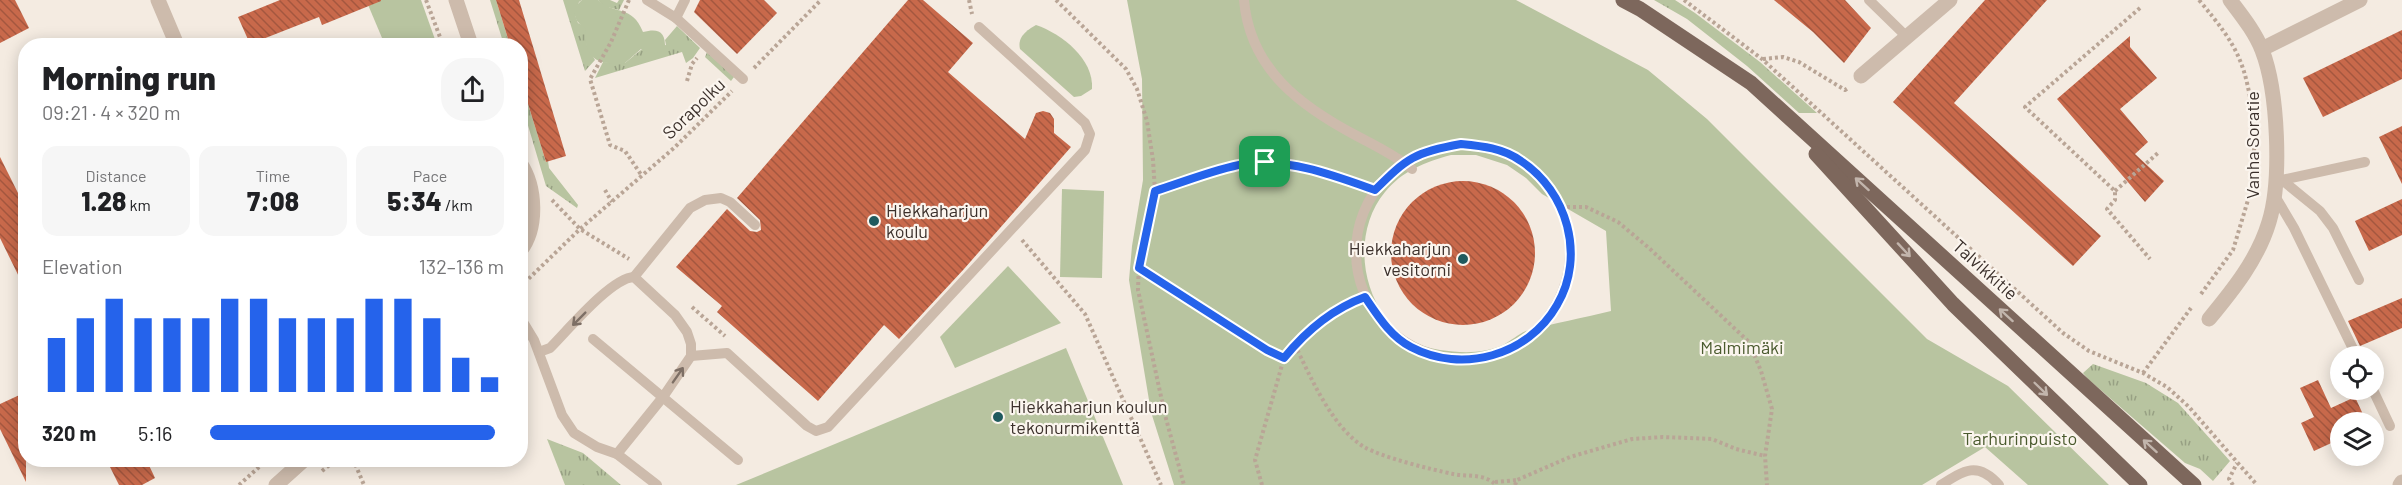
<!DOCTYPE html>
<html lang="en">
<head>
<meta charset="utf-8">
<style>
	:root { --surface:#fff; --page:#f6f6f6; --text:#202124; --muted:#757577; --accent:#2563eb }
	body { margin:0; font-family:Barlow,sans-serif; background:var(--page); color:var(--text); height:100vh; display:flex; flex-direction:column; font-size:22px; white-space:nowrap }
	* { box-sizing:border-box; margin:0 }
	p { font-size:20px; color:var(--muted) }
	.icon { flex:none; width:33px; height:33px; fill:none; stroke:currentColor; stroke-width:2; stroke-linecap:round; stroke-linejoin:round }
	.map { position:relative; flex:1; overflow:hidden }
	.sheet { position:absolute; left:18px; top:38px; width:510px; height:429px; display:flex; flex-direction:column; background:var(--surface); border-radius:24px; box-shadow:0 3px 15px #0003 }
	.sheet>* { flex:none }
	.controls { position:absolute; left:2330px; top:346px; display:grid; gap:12px }
	.controls a { display:grid; place-items:center; width:54px; height:54px; border-radius:50%; background:var(--surface); box-shadow:0 3px 15px #0003; font-size:30px }
	.pin { position:absolute; display:grid; place-items:center; width:51px; height:51px; color:#fff; margin:-26px; border-radius:12px; box-shadow:0 3px 9px #0006 }
	.round { display:grid; place-items:center; flex:none; width:63px; height:63px; border-radius:24px; background:var(--page) }
	.headline { display:flex; align-items:center; justify-content:space-between; height:102px; padding:0 24px }
	h1 { font-size:33px; font-weight:800; line-height:45px }
	.metrics { display:grid; grid-template-columns:repeat(3,1fr); gap:9px; height:102px; padding:6px 24px }
	.metrics div { display:grid; align-content:center; border-radius:15px; background:var(--page); text-align:center }
	.metrics b { font-size:26px; font-weight:800 }
	.metrics small { font-size:16px; font-weight:400 }
	.metrics p { font-size:16px }
	.chart { height:168px; padding:12px 24px }
	.chart p { display:flex; justify-content:space-between }
	.chart svg { width:100%; height:108px; margin-top:6px; stroke:var(--accent); stroke-width:6 }
	ul { padding:0 24px; list-style:none; font-size:20px }
	li { display:grid; grid-template-columns:96px 72px 1fr; align-items:center; height:45px }
	li i { height:15px; border-radius:8px; background:var(--accent) }
	.map>svg:first-child { display:block }
</style>
</head>
<body>
<div class="map">
<svg width="2402" height="485" viewBox="0 0 2402 485">
	<defs>
		<pattern id="grass-tufts" width="24" height="20" patternUnits="userSpaceOnUse" patternTransform="scale(1.5)"><rect width="24" height="20" fill="#b8c4a0"/><path d="M3 7l-1-3M5 7V3M7 7l1-3M15 17l-1-3M17 17v-4M19 17l1-3" fill="none" stroke="#97a083"/></pattern>
		<pattern id="building-back-hatch" width="6" height="6" patternUnits="userSpaceOnUse" patternTransform="scale(1.5)"><rect width="6" height="6" fill="#c8694b"/><path d="M-1 5l2 2M0 0l6 6M5-1l2 2" fill="none" stroke="#a4573f"/></pattern>
	</defs>
	<rect width="100%" height="100%" fill="#f4ebe1"/>
	<g fill="url(#grass-tufts)">
		<polygon points="490,0 496,0 510,45 504,45"/>
		<polygon points="563,0 582,0 579,2 575,15 578,23 586,27 587,46 595,60 585,71"/>
		<polygon points="598,0 610,0 617,3 619,0 624,0 619,10 603,6"/>
		<polygon points="1654,0 1675,0 1695,13 1760,62 1817,113 1799,113 1747,66 1687,19"/>
		<polygon points="677,26 700,48 693,58 686,63 682,52 595,78 603,62 625,63 642,49 666,45 665,40"/>
		<polygon points="707,52 734,77 731,81 705,57"/>
		<polygon points="524,91 546,162 548,161 549,168 578,205 577,208 546,186 521,102 520,92"/>
		<polygon points="2093,364 2146,383 2178,403 2230,461 2213,481 2200,469 2185,463 2088,379 2083,373"/>
		<polygon points="547,439 583,453 621,485 565,485"/>
	</g>
	<g fill="#b8c4a0" fill-rule="evenodd">
		<polygon points="366,0 421,0 437,45 385,45"/>
		<path d="M582,0h16c17,16 34,4 45,32 15,-4 23,-1 22,17 -8,7 -15,4 -24,0l-16,14c-28,2 -42,-4 -39,-35 -13,-6 -15,-19 -4,-28z"/>
		<path d="M1127,0h389l132,70 59,49 220,220 81,47 101,99h-81l-43,-38 -63,38h-748l-23,-73 -22,-132 3,-34 11,-66 -1,-101zM1451,155h25l31,10 19,13 16,16 64,37 5,80c-28,7 -57,12 -85,20 -8,3 -15,10 -23,14 -20,9 -42,8 -63,5 -71,-10 -98,-106 -55,-158 17,-21 40,-30 66,-37z"/>
		<path d="M1036,25c26,9 58,34 56,64l-11,7 -7,1 -54,-48c-3,-12 7,-19 16,-24z"/>
		<polygon points="1062,189 1104,191 1102,278 1060,277"/>
		<polygon points="1008,266 1061,323 955,368 940,337"/>
		<polygon points="1066,348 1123,485 736,485"/>
	</g>
	<g fill="url(#building-back-hatch)">
		<polygon points="0,0 15,0 29,28 0,43"/>
		<polygon points="280,0 381,0 381,1 322,25 319,17 250,44 238,17"/>
		<polygon points="496,0 519,0 566,156 546,162 520,78 520,45 510,45"/>
		<polygon points="700,0 764,0 777,13 737,54 694,12"/>
		<polygon points="908,0 923,0 973,43 948,72 1025,139 1036,113 1043,111 1050,113 1054,119 1054,133 1071,147 964,269 899,339 884,325 818,401 717,312 722,306 676,267 727,209 750,231 757,232 761,230 760,220 737,198"/>
		<polygon points="1774,0 1845,0 1871,28 1844,63 1813,32"/>
		<polygon points="1985,0 2047,0 1954,103 2101,236 2073,266 1893,102"/>
		<polygon points="2402,30 2402,79 2323,117 2303,78"/>
		<polygon points="2130,36 2130,47 2157,78 2120,109 2148,142 2135,154 2164,181 2145,202 2057,99"/>
		<polygon points="2402,126 2402,184 2379,137"/>
		<polygon points="0,157 26,209 26,291 0,238"/>
		<circle cx="1463" cy="253" r="72"/>
		<polygon points="2402,199 2402,235 2369,251 2355,221"/>
		<polygon points="2402,298 2402,328 2360,346 2348,321"/>
		<polygon points="2318,380 2331,408 2355,397 2367,423 2340,423 2340,439 2314,451 2301,423 2314,417 2300,388"/>
		<polygon points="26,392 26,482 0,429 0,404"/>
		<polygon points="106,459 146,459 155,478 142,485 119,485"/>
	</g>
	<g fill="none" stroke-linecap="round" stroke-linejoin="round">
		<g stroke="#b9a596" stroke-width="4" stroke-dasharray="3 3" stroke-linecap="butt">
			<polyline points="426,0 443,45"/>
			<polyline points="629,0 611,42 590,79 610,145 625,151 642,176"/>
			<polyline points="969,0 972,14"/>
			<polyline points="1056,0 1126,69 1137,89 1147,121 1153,160 1155,191 1139,261 1138,290 1165,415 1184,485"/>
			<polyline points="1684,0 1762,59 2063,333 2089,351 2143,373 2167,387 2189,407 2257,485"/>
			<path d="M2199,0c40,48 47,62 55,125"/>
			<polyline points="2140,8 2025,107 2115,191 2115,200 2107,209 2150,259"/>
			<polyline points="1763,59 1783,57 1799,62 1845,90 1848,88"/>
			<polyline points="754,68 821,0"/>
			<polyline points="687,81 692,64 697,58"/>
			<polyline points="605,190 612,202"/>
			<path d="M1155,191c27,-8 62,-23 89,-27 45,-6 89,11 131,26"/>
			<polyline points="2115,191 2159,152"/>
			<polyline points="552,200 580,229 629,259"/>
			<polyline points="1561,207 1586,207 1618,222 1649,248 1749,342 1761,371 1772,409 1765,456 1767,485"/>
			<polyline points="1022,240 1085,314 1161,485"/>
			<polyline points="1139,269 1267,350 1284,358"/>
			<polyline points="520,287 580,229 674,148 732,91"/>
			<polyline points="2201,294 2233,250 2251,190 2255,138"/>
			<polyline points="692,307 725,336"/>
			<path d="M1295,345c16,33 37,82 69,102 20,11 66,22 89,27 15,3 31,-1 43,11"/>
			<polyline points="2143,373 2191,308"/>
			<polyline points="353,459 364,485"/>
			<polyline points="322,471 337,459"/>
			<polyline points="1495,482 1517,480"/>
			<polyline points="239,485 268,459"/>
			<polyline points="1262,485 1255,460 1284,358 1305,334 1326,317 1347,304 1365,297"/>
			<polyline points="1515,485 1517,480 1570,457 1632,439 1663,437 1712,439 1736,449 1765,456"/>
			<polyline points="2233,485 2229,479 2237,463"/>
		</g>
		<g stroke="#cdbbac" stroke-width="10">
			<polyline points="647,0 676,18 743,79"/>
			<path d="M1244,0c6,69 56,106 113,136 19,10 38,19 55,33"/>
			<polyline points="1869,0 1907,37"/>
			<polyline points="676,18 685,0"/>
			<circle cx="1463" cy="252" r="107"/>
			<polyline points="2282,180 2320,211 2333,228 2359,280"/>
			<polyline points="2277,181 2365,162"/>
			<polyline points="2275,196 2294,228 2357,357"/>
			<polyline points="634,277 690,208 705,200 721,198 730,202 755,225"/>
			<polyline points="520,317 534,340 562,415 574,433 597,447 617,454 657,485"/>
			<polyline points="593,339 738,460"/>
			<path d="M539,352l11,-4c18,-18 61,-70 84,-71l41,38 12,17 4,12v12l-28,41 -46,57"/>
			<polyline points="691,356 727,353 807,426 816,431 828,427 1085,150 1090,134 1085,123 979,27"/>
			<polyline points="2373,390 2390,426"/>
			<path d="M1941,485c23,-15 37,-24 58,0"/>
		</g>
		<g stroke="#cdbbac" stroke-width="15">
			<polyline points="158,0 177,45"/>
			<polyline points="2262,49 2360,0"/>
			<polyline points="1861,76 1950,0"/>
			<path d="M2209,319c24,-29 49,-60 60,-97 13,-42 9,-131 -7,-172 -7,-18 -20,-34 -32,-50"/>
			<polyline points="2400,485 2402,482"/>
		</g>
		<g stroke="#cdbbac" stroke-width="15">
			<polyline points="456,0 471,45"/>
			<path d="M520,163c16,24 18,65 0,88"/>
			<polyline points="276,485 305,459"/>
		</g>
		<g stroke="#7d675c" stroke-width="15">
			<polyline points="1623,0 1640,9 1751,83 2194,485"/>
			<polyline points="1816,154 1953,304 2140,485"/>
		</g>
	</g>
	<defs><path id="oneway-shaft" d="M-6 0H5M1.5-3L5.5 0L1.5 3" fill="none" stroke-width="1.6" stroke-linecap="round" stroke-linejoin="round" transform="scale(1.5)"/></defs>
	<g stroke="#c2b5ac">
		<use href="#oneway-shaft" transform="translate(1862 184) rotate(-138)"/>
		<use href="#oneway-shaft" transform="translate(1904 250) rotate(47)"/>
		<use href="#oneway-shaft" transform="translate(2006 315) rotate(-138)"/>
		<use href="#oneway-shaft" transform="translate(2041 389) rotate(44)"/>
		<use href="#oneway-shaft" transform="translate(2150 446) rotate(-138)"/>
	</g>
	<g stroke="#7d6f65">
		<use href="#oneway-shaft" transform="translate(579 319) rotate(135)"/>
		<use href="#oneway-shaft" transform="translate(678 375) rotate(-55)"/>
	</g>
	<g fill="none" stroke-linecap="round" stroke-linejoin="round">
		<defs>
			<path id="route" d="M1461,144c21,2 42,4 60,17 46,30 65,95 36,144 -29,51 -95,69 -146,42 -21,-11 -33,-31 -46,-50 -33,12 -59,34 -81,61l-17,-8 -128,-82 16,-77c26,-8 63,-23 89,-27 45,-6 89,11 131,26 32,-32 40,-38 86,-46z"/>
		</defs>
		<use href="#route" stroke="#fff" stroke-width="12"/>
		<use href="#route" stroke="#2563eb" stroke-width="8"/>
	</g>
	<g fill="#1f5a5e" stroke="#fbf5ee" stroke-width="2">
		<circle cx="874" cy="221" r="6"/>
		<circle cx="1463" cy="259" r="6"/>
		<circle cx="998" cy="417" r="6"/>
	</g>
	<g text-anchor="middle" stroke-width="4.5" stroke-linejoin="round" paint-order="stroke">
		<g font-size="18" fill="#3b302b" stroke="#fbf5ee">
			<text transform="translate(694 109) rotate(-44)" y="6">Sorapolku</text>
			<text transform="translate(2253 145) rotate(-90)" y="6">Vanha Soratie</text>
			<text transform="translate(1985 270) rotate(42)" y="6">Talvikkitie</text>
		</g>
		<g font-size="18" fill="#3b302b" stroke="#fbf5ee" text-anchor="start">
			<text x="886" y="217">Hiekkaharjun<tspan x="886" dy="21">koulu</tspan></text>
			<text x="1451" y="255" text-anchor="end">Hiekkaharjun<tspan x="1451" dy="21">vesitorni</tspan></text>
			<text x="1010" y="413">Hiekkaharjun koulun<tspan x="1010" dy="21">tekonurmikenttä</tspan></text>
		</g>
		<g font-size="18" fill="#4a5a2e" stroke="#fbf5ee">
			<text x="1742" y="354">Malmimäki</text>
			<text x="2020" y="445">Tarhurinpuisto</text>
		</g>
	</g>
</svg>
<div class="controls">
<a><svg class="icon" aria-label="locate" viewBox="0 0 24 24"><circle cx="12" cy="12" r="6"/><path d="M12 2v4M12 18v4M2 12h4M18 12h4"/></svg></a>
<a><svg class="icon" aria-label="layers" viewBox="0 0 24 24"><path d="M12 4l9 5-9 5-9-5zM3 14l9 5 9-5"/></svg></a>
</div>
<div class="pin" style="left:1265px;top:162px;background:#1e9e55"><svg class="icon" aria-label="arrive" viewBox="0 0 24 24"><path d="M6 21V4h12l-3 4 3 4H6"/></svg></div>
<section class="sheet">
<div class="headline"><div><h1>Morning run</h1><p>09:21 · 4 × 320 m</p></div><a class="round"><svg class="icon" aria-label="share" viewBox="0 0 24 24"><path d="M12 15V3M7 8l5-5 5 5M5 13v7h14v-7"/></svg></a></div>
<div class="metrics">
<div><p>Distance</p><b>1.28<small> km</small></b></div>
<div><p>Time</p><b>7:08</b></div>
<div><p>Pace</p><b>5:34<small> /km</small></b></div>
</div>
<div class="chart"><p><span>Elevation</span>132–136 m</p>
<svg viewBox="0 0 160 44" preserveAspectRatio="none"><path d="M5 44V22M15 44V14M25 44V6M35 44V14M45 44V14M55 44V14M65 44V6M75 44V6M85 44V14M95 44V14M105 44V14M115 44V6M125 44V6M135 44V14M145 44V30M155 44V38"/></svg>
</div>
<ul>
<li><b>320 m</b>5:16<i style="width:97%"></i></li>
</ul>
</section>
</div>
</body>
</html>
